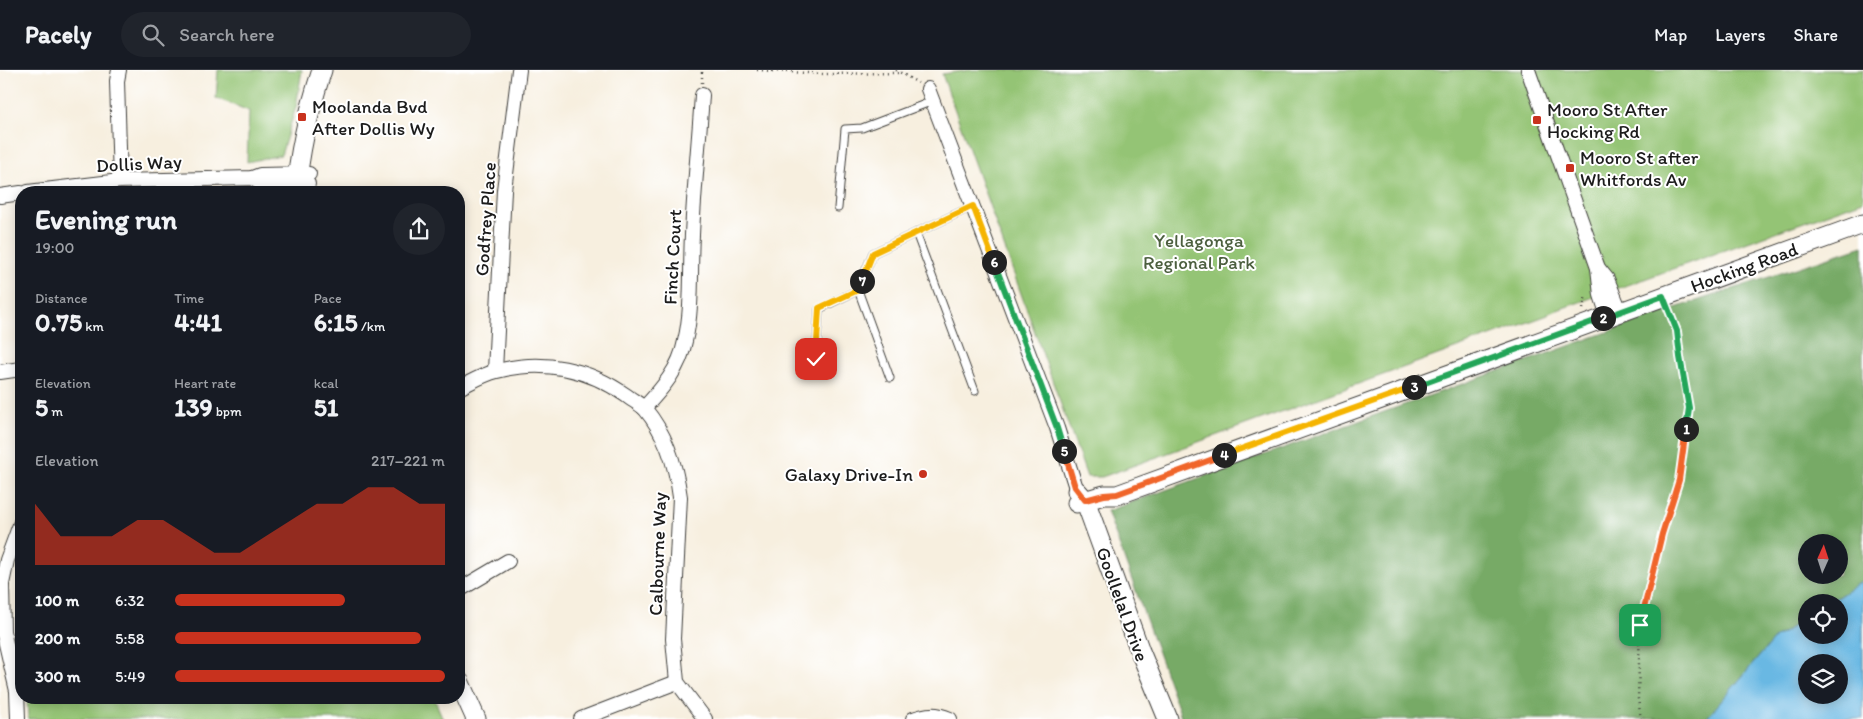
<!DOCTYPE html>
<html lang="en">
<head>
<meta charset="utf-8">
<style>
	:root { --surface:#171b24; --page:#20242c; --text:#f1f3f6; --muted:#9ea1a6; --line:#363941; --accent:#c8321e }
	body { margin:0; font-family:Itim,sans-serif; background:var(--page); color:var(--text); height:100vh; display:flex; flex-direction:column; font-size:19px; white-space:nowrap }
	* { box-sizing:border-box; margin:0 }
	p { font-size:16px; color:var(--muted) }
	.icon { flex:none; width:28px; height:28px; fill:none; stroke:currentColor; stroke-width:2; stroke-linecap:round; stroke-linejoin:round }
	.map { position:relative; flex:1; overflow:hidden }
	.details { position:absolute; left:15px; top:116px; width:450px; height:518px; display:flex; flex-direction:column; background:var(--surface); border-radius:20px; box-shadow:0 2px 12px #0003 }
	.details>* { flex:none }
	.needle { width:32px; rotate:3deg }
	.controls { position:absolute; left:1798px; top:464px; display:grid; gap:10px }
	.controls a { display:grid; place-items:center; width:50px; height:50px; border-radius:50%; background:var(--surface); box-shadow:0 2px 12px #0003; font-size:25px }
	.pin { position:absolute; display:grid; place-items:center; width:42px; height:42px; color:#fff; margin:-21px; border-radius:10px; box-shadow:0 2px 8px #0006 }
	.km { position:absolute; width:25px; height:25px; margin:-12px; border-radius:50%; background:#222; color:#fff; font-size:14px; line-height:25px; text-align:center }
	.round { display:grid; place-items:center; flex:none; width:52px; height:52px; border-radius:26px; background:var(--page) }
	.overview { display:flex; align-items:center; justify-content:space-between; height:85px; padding:0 20px }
	h1 { font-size:28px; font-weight:700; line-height:38px }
	.metrics { display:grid; grid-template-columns:repeat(3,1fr); gap:8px; height:85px; padding:5px 20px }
	.metrics div { display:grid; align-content:center }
	.metrics b { font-size:25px; font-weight:700 }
	.metrics small { font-size:14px; font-weight:400 }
	.metrics p { font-size:14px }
	.chart { height:140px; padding:10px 20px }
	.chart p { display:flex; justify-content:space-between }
	.chart svg { width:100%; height:90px; margin-top:5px; fill:var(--accent); opacity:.7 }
	ul { padding:0 20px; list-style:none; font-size:16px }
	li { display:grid; grid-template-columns:80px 60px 1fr; align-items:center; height:38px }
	li i { height:12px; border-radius:6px; background:var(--accent) }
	header { display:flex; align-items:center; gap:30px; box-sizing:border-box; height:70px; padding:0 25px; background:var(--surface); border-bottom:1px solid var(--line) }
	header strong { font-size:24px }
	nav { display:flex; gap:28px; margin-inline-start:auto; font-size:18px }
	.search { width:350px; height:45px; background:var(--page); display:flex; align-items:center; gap:12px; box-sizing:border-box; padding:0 18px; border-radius:28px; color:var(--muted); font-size:19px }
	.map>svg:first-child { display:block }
</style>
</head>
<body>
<header>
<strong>Pacely</strong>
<div class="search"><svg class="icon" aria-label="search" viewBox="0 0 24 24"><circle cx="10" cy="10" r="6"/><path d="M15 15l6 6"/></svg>Search here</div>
<nav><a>Map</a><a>Layers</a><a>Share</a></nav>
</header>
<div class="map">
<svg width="1863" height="649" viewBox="0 0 1863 649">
	<rect width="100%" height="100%" fill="#fff"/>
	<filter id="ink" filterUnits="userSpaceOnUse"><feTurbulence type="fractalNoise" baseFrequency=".02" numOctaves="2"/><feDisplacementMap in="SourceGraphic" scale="10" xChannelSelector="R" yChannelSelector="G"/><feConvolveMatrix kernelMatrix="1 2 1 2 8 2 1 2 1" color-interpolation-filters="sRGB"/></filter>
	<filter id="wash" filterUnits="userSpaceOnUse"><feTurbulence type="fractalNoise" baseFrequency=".0096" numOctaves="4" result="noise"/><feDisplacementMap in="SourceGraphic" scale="20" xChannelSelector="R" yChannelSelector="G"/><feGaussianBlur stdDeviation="1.12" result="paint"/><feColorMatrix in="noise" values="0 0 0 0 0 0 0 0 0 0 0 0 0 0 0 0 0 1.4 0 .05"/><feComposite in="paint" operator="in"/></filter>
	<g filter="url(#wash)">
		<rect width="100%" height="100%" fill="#f7efdf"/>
		<g fill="#94c474" stroke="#587048">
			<polygon points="218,0 302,0 296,37 281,85 247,92 249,41 216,28"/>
			<polygon points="971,0 1863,0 1863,131 1549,243 1548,245 1102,407 1087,407 942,4"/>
			<polygon points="27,628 434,628 443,649 28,649"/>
		</g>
		<path fill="#7a6" stroke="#4a6341" fill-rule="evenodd" d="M1863,176v335l-33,21h-24v16l-31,20 -69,81h-524l-75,-208 562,-201zM1806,472h33v33h-33z"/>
		<path fill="#69b8e3" stroke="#426a80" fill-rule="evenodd" d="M1863,511v138h-157l69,-81 31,-20v17h33v-33h-9zM1806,592h33v33h-33z"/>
	</g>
	<g filter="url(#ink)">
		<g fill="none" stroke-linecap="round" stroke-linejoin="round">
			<defs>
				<g id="lane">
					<polyline points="838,138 845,59 862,58 933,31"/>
					<polyline points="916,163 975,321"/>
					<polyline points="816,289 819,239 858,220"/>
					<polyline points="890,308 858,220 873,183 973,136"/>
				</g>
				<g id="street">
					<polyline points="119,0 117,11 120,111"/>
					<polyline points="1528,0 1598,198 1601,225 1608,246"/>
					<polyline points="928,19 1057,358 1077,421"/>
					<polyline points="252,108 262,114 308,114"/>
					<polyline points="28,122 120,111 252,108 260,105 309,104"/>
					<polyline points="0,126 21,123"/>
					<polyline points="1598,198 1607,209 1620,241"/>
					<polyline points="495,301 504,120 519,0"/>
					<polyline points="0,302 21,299"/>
					<path d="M459,318c12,-6 25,-14 38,-17 46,-12 91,-3 130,25 5,4 13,8 18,13 20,24 31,57 35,88l-7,142 4,43 28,37"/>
					<path d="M644,338c18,-19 36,-40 41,-67 8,-32 5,-72 7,-106 2,-46 7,-93 10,-140"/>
					<polyline points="459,520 508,491"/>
					<polyline points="18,649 17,621 3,561 2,514 7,490 21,452"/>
					<polyline points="581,649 677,612"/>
					<path d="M913,649c14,-5 23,-6 37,0"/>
				</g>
				<g id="secondary">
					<path d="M296,122c3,-41 13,-82 26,-122"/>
					<polyline points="1077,421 1085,430 1140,581 1168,649"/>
					<polyline points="1077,433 1104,425 1117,425 1863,154"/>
					<polyline points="459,611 476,649"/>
				</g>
			</defs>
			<use href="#lane" stroke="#3d3c39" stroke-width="9"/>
			<use href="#street" stroke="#3d3c39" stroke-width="16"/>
			<use href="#secondary" stroke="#3d3c39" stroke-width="21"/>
			<g stroke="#3d3c39" stroke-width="2.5" stroke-dasharray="1 4" stroke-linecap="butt">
				<polyline points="757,0 824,4 900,3"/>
				<polyline points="896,0 918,13"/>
				<polyline points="702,13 702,0"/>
				<polyline points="1583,239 1586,225"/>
				<polyline points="1641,649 1638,629 1640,555 1662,464 1679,410 1689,338 1680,287 1677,261 1670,241"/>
			</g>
			<use href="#lane" stroke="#fff" stroke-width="7"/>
			<use href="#street" stroke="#fff" stroke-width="14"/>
			<use href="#secondary" stroke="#fff" stroke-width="19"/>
		</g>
	</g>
	<g fill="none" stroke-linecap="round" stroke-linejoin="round" filter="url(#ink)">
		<defs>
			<polyline id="split-1" points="1640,555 1662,464 1679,410 1686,359"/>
			<polyline id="split-2" points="1603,248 1663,226 1677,261 1680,287 1689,338 1686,359"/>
			<polyline id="split-3" points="1414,317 1603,248"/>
			<polyline id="split-4" points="1224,385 1414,317"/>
			<polyline id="split-5" points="1064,381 1075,417 1085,430 1104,425 1117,424 1224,385"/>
			<polyline id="split-6" points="994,192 1057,358 1064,381"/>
			<polyline id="split-7" points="862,211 873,183 973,136 994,192"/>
			<polyline id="split-8" points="816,289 819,238 858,220 862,211"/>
		</defs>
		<use href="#split-1" stroke="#fff" stroke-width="10"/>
		<use href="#split-2" stroke="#fff" stroke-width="10"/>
		<use href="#split-3" stroke="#fff" stroke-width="10"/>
		<use href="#split-4" stroke="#fff" stroke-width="10"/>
		<use href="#split-5" stroke="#fff" stroke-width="10"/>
		<use href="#split-6" stroke="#fff" stroke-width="10"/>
		<use href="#split-7" stroke="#fff" stroke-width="10"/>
		<use href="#split-8" stroke="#fff" stroke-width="10"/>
		<use href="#split-1" stroke="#f0652b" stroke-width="6"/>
		<use href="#split-2" stroke="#22a559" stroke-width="6"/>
		<use href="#split-3" stroke="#22a559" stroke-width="6"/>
		<use href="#split-4" stroke="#f5b400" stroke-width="6"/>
		<use href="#split-5" stroke="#f0652b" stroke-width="6"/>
		<use href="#split-6" stroke="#22a559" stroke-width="6"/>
		<use href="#split-7" stroke="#f5b400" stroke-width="6"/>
		<use href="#split-8" stroke="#f5b400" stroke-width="6"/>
	</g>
	<g fill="#c8321e" stroke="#fff" stroke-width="2">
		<rect x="297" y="42" width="10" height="10" rx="2.5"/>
		<rect x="1532" y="45" width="10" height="10" rx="2.5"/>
		<rect x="1565" y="93" width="10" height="10" rx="2.5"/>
		<circle cx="923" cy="404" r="5"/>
	</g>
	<g text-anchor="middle" stroke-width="4" stroke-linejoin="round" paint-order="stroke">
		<g font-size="19" fill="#1c1c1c" stroke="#fff" text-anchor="start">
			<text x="312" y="43">Moolanda Bvd<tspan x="312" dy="22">After Dollis Wy</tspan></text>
			<text x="1547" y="46">Mooro St After<tspan x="1547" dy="22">Hocking Rd</tspan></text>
			<text x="1580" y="94">Mooro St after<tspan x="1580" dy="22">Whitfords Av</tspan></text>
			<text x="913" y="411" text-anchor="end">Galaxy Drive-In</text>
		</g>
		<g font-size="19" fill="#1c1c1c" stroke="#fff">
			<text transform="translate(139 93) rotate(-3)" y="7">Dollis Way</text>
			<text transform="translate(485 149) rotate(-86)" y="7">Godfrey Place</text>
			<text transform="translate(672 187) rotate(-87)" y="7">Finch Court</text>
			<text transform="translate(1744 197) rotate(-20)" y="7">Hocking Road</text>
			<text transform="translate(657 484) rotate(-88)" y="7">Calbourne Way</text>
			<text transform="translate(1123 534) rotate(70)" y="7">Goollelal Drive</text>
		</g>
		<g font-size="19" fill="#4c5f3f" stroke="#fff">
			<text x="1199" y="177">Yellagonga<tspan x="1199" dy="22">Regional Park</tspan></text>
		</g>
	</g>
</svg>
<div class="controls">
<a><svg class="needle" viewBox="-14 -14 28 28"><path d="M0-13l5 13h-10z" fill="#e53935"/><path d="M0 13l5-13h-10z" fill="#9ea1a6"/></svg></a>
<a><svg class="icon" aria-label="locate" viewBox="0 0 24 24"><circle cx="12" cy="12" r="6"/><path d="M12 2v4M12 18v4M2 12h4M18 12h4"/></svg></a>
<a><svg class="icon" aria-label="layers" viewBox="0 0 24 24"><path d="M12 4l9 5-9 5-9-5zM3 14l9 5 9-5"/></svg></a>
</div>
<div class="pin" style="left:1640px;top:555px;background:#1e9e55"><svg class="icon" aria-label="arrive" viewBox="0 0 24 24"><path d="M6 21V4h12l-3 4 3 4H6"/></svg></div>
<div class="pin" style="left:816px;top:289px;background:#d93025"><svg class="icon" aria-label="check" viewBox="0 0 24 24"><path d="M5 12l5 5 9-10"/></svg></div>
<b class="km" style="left:1686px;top:359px">1</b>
<b class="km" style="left:1603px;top:248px">2</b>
<b class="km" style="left:1414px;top:317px">3</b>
<b class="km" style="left:1224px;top:385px">4</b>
<b class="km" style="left:1064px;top:381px">5</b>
<b class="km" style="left:994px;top:192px">6</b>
<b class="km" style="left:862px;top:211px">7</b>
<section class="details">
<div class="overview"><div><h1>Evening run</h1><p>19:00</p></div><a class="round"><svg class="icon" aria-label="share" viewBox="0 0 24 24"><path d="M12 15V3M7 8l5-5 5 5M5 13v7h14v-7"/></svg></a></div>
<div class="metrics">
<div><p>Distance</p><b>0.75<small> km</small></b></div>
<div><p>Time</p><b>4:41</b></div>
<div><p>Pace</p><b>6:15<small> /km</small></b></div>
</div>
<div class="metrics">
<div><p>Elevation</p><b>5<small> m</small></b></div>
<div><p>Heart rate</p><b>139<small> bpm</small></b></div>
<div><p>kcal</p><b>51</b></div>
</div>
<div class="chart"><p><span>Elevation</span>217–221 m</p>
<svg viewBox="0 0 160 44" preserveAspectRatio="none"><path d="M0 44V14L10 30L20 30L30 30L40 22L50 22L60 30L70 38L80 38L90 30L100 22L110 14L120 14L130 6L140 6L150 14L160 14V44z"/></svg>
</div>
<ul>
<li><b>100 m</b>6:32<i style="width:63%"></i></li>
<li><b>200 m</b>5:58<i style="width:91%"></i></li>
<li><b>300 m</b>5:49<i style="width:100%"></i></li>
</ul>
</section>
</div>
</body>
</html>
